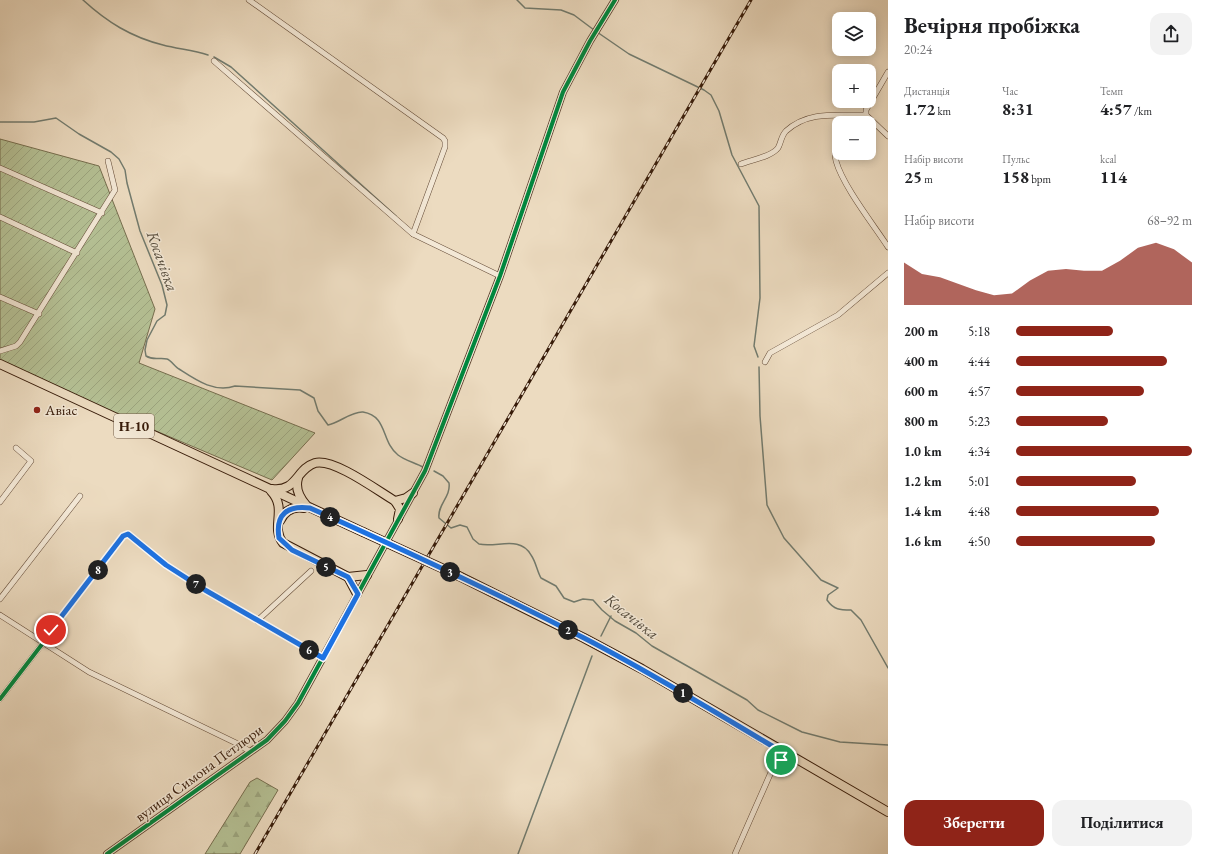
<!DOCTYPE html>
<html lang="uk">
<head>
<meta charset="utf-8">
<style>
	:root { --surface:#fff; --page:#f2f2f2; --text:#202124; --muted:#757577; --accent:#8f2418 }
	body { margin:0; font-family:"EB Garamond",serif; background:var(--page); color:var(--text); height:100vh; display:flex; flex-direction:column; font-size:15px; white-space:nowrap }
	* { box-sizing:border-box; margin:0 }
	p { font-size:13px; color:var(--muted) }
	.icon { flex:none; width:22px; height:22px; fill:none; stroke:currentColor; stroke-width:2; stroke-linecap:round; stroke-linejoin:round }
	.map { position:relative; flex:1; overflow:hidden }
	.details { display:flex; flex-direction:column; background:var(--surface); width:320px }
	.details>* { flex:none }
	.buttons { position:absolute; left:832px; top:12px; display:grid; gap:8px }
	.buttons a { display:grid; place-items:center; width:44px; height:44px; border-radius:8px; background:var(--surface); box-shadow:0 2px 10px #0003; font-size:20px }
	.pin { position:absolute; display:grid; place-items:center; width:34px; height:34px; color:#fff; margin:-17px; border:2px solid #fff; border-radius:50%; box-shadow:0 1px 4px #0007 }
	.km { position:absolute; width:20px; height:20px; margin:-10px; border-radius:50%; background:#222; color:#fff; font-size:11px; line-height:20px; text-align:center }
	.round { display:grid; place-items:center; flex:none; width:42px; height:42px; border-radius:12px; background:var(--page) }
	.summary { display:flex; align-items:center; justify-content:space-between; height:68px; padding:0 16px }
	h1 { font-size:22px; font-weight:700; line-height:30px }
	.metrics { display:grid; grid-template-columns:repeat(3,1fr); gap:6px; height:68px; padding:4px 16px }
	.metrics div { display:grid; align-content:center }
	.metrics b { font-size:17px; font-weight:700 }
	.metrics small { font-size:11px; font-weight:400 }
	.metrics p { font-size:11px }
	.chart { height:112px; padding:8px 16px }
	.chart p { display:flex; justify-content:space-between }
	.chart svg { width:100%; height:72px; margin-top:4px; fill:var(--accent); opacity:.7 }
	.cta { display:flex; gap:8px; margin-top:auto; padding:8px 16px }
	.cta a { flex:1; height:46px; border-radius:12px; background:var(--accent); color:#fff; font-size:16px; font-weight:700; line-height:46px; text-align:center }
	.cta a+a { background:var(--page); color:var(--text) }
	ul { padding:0 16px; list-style:none; font-size:13px }
	li { display:grid; grid-template-columns:64px 48px 1fr; align-items:center; height:30px }
	li i { height:10px; border-radius:5px; background:var(--accent) }
	main { display:flex; flex:1; min-height:0 }
	.map>svg:first-child { display:block }
</style>
</head>
<body>
<main>
<div class="map">
<svg width="888" height="854" viewBox="0 0 888 854">
	<defs>
		<pattern id="forest-firs" width="22" height="20" patternUnits="userSpaceOnUse"><rect width="22" height="20" fill="#b5c195"/><path d="M5 1l3.5 6h-7zM16 11l3.5 6h-7z" fill="#9ca57f"/></pattern>
		<pattern id="garden-furrows" width="10" height="10" patternUnits="userSpaceOnUse"><rect width="10" height="10" fill="#b5c195"/><path d="M-1 1l2-2M0 10L10 0M9 11l2-2" fill="none" stroke="#9ca57f"/></pattern>
	</defs>
	<rect width="100%" height="100%" fill="#ecdbc0"/>
	<filter id="stains"><feTurbulence type="fractalNoise" baseFrequency=".005" numOctaves="4"/><feColorMatrix values="0 0 0 0 .2 0 0 0 0 .09 0 0 0 0 .02 0 0 0 .5 -.17"/></filter>
	<radialGradient id="worn" r=".72"><stop offset=".6" stop-color="#630" stop-opacity="0"/><stop offset="1" stop-color="#630" stop-opacity=".3"/></radialGradient>
	<polygon fill="url(#forest-firs)" stroke="#766e4f" points="257,778 278,790 240,854 205,854 250,782"/>
	<polygon fill="url(#garden-furrows)" stroke="#766e4f" points="0,139 99,166 155,309 139,363 315,433 272,480 0,365"/>
	<g fill="none" stroke-linecap="round" stroke-linejoin="round">
		<g stroke="#727b6e" stroke-width="1.5">
			<path d="M83,0c24,22 48,37 80,45 15,4 30,5 45,10"/>
			<polyline points="517,0 525,8 561,10 574,15 594,30"/>
			<polyline points="597,32 629,54 704,90 711,95 719,111 732,155 759,206 760,298 754,346 758,357"/>
			<polyline points="214,57 231,67 396,216"/>
			<path d="M0,122h34l22,-4 23,16 32,18 8,7 6,11 2,13 13,48 22,54 5,20 -2,10 -8,6 -10,19 -2,10 1,6c8,5 13,1 21,3 4,1 8,8 12,10 17,11 35,24 56,17l65,4 14,8 4,13 10,14c11,-2 24,-14 35,-13 25,4 18,30 35,43 6,5 18,8 25,12"/>
			<path d="M759,367l1,49 7,89 17,33 37,42 17,8 -10,7 -1,5c7,10 13,10 24,10l10,10 27,48"/>
			<path d="M434,471l9,5 6,7c2,14 -12,22 -10,35l12,10 9,-3 7,2 6,12 6,5c18,4 41,-9 52,11 5,7 6,16 10,23l15,8 8,12 10,4 9,-3 10,1 9,10 13,11 21,12 16,13 95,54 11,10 44,22 38,10 48,3"/>
			<polyline points="601,636 611,616"/>
			<polyline points="518,854 592,656"/>
		</g>
		<defs>
			<g id="minor">
				<polyline points="249,0 443,138 445,141 445,147 413,234"/>
				<polyline points="214,61 413,234 500,276"/>
				<polyline points="888,72 866,110 866,115 888,136"/>
				<polyline points="850,123 863,116"/>
				<path d="M839,134c-4,6 -5,20 -3,27 7,25 37,63 52,86"/>
				<path d="M741,164c10,-4 30,-7 37,-16 3,-5 3,-12 8,-17 23,-21 52,-15 80,-16"/>
				<polyline points="0,168 102,213"/>
				<polyline points="0,217 77,253"/>
				<polyline points="0,297 39,314"/>
				<polyline points="0,351 16,346 20,342 115,190 108,161"/>
				<polyline points="765,362 770,353 838,315 888,273"/>
				<polyline points="0,502 31,461 16,448"/>
				<polyline points="0,599 80,496"/>
				<polyline points="0,615 89,672 236,743 251,752"/>
				<polyline points="257,621 311,571"/>
				<polyline points="0,699 43,643 51,630 123,536 128,534 166,565 205,590 323,658"/>
				<polyline points="735,854 772,770 778,763 789,756"/>
			</g>
			<polyline id="tertiary" points="107,854 267,740 285,721 298,703 425,471 500,276 563,92 590,41 615,0"/>
			<g id="primary">
				<polyline points="0,364 363,532"/>
				<path d="M298,478c-3,10 1,19 8,27"/>
				<path d="M272,489c25,3 24,-20 43,-26 19,-5 63,28 80,38l5,8 -2,10"/>
				<path d="M271,491c17,18 -1,36 12,52l65,34 19,-2"/>
				<polyline points="395,501 406,498 413,493"/>
				<path d="M280,521c5,-11 13,-15 24,-13"/>
				<polyline points="459,576 584,638 642,669 888,812"/>
				<polyline points="348,577 357,594"/>
			</g>
		</defs>
		<use href="#minor" stroke="#644b37" stroke-width="6"/>
		<use href="#tertiary" stroke="#644b37" stroke-width="8"/>
		<use href="#primary" stroke="#371b09" stroke-width="10"/>
		<use href="#minor" stroke="#f3e8d6" stroke-width="5"/>
		<use href="#tertiary" stroke="#f3e8d6" stroke-width="6"/>
		<use href="#primary" stroke="#ecdbc0" stroke-width="8"/>
		<defs>
			<polyline id="rail" points="255,854 751,0"/>
		</defs>
		<use href="#rail" stroke="#371b09" stroke-width="3"/>
		<use href="#rail" stroke="#f3e8d6" stroke-width="1.5" stroke-dasharray="4.5" stroke-linecap="butt"/>
		<defs>
			<polyline id="primary-bridge" points="363,532 459,576"/>
		</defs>
		<use href="#primary-bridge" stroke="#371b09" stroke-width="10" stroke-linecap="butt"/>
		<use href="#primary-bridge" stroke="#ecdbc0" stroke-width="8"/>
		<defs>
			<g id="cycleway">
				<polyline points="0,699 43,643 51,630 123,536 128,534 166,565 205,590 323,658"/>
				<polyline points="107,854 267,740 285,721 298,703 425,471 500,276 563,92 590,41 615,0"/>
			</g>
		</defs>
		<use href="#cycleway" stroke="#f3e8d6" stroke-width="6"/>
		<use href="#cycleway" stroke="#00873e" stroke-width="4"/>
	</g>
	<g fill="none" stroke-linecap="round" stroke-linejoin="round">
		<defs>
			<path id="route" d="M51,630l72,-94 5,-2 38,31 39,25 118,68 35,-64 -10,-17 -56,-27 -13,-12c-4,-24 9,-33 31,-30 92,41 184,84 274,130 70,36 137,78 205,118l-8,4"/>
		</defs>
		<use href="#route" stroke="#fff" stroke-width="8"/>
		<use href="#route" stroke="#1a73e8" stroke-width="5"/>
	</g>
	<circle fill="#8f2418" stroke="#f3e8d6" stroke-width="1.5" cx="37" cy="410" r="4"/>
	<g text-anchor="middle" stroke-width="3" stroke-linejoin="round" paint-order="stroke">
		<rect fill="#f3e8d6" stroke="#6f5846" stroke-width="1" x="114" y="414" width="40" height="24" rx="3"/>
		<g font-size="14" font-weight="bold" fill="#371b09">
			<text x="134" y="431">Н-10</text>
		</g>
		<g font-size="15" fill="#371b09" stroke="#f3e8d6" text-anchor="start">
			<text x="45" y="415">Авіас</text>
		</g>
		<g font-size="15" fill="#371b09" stroke="#f3e8d6">
			<text transform="translate(199 773) rotate(-36)" y="5">вулиця Симона Петлюри</text>
		</g>
		<g font-size="16" font-style="italic" fill="#544b3c" stroke="#f3e8d6">
			<text transform="translate(163 261) rotate(70)" y="6">Косачівка</text>
			<text transform="translate(632 616) rotate(38)" y="6">Косачівка</text>
		</g>
	</g>
	<rect width="100%" height="100%" filter="url(#stains)"/>
	<rect width="100%" height="100%" fill="url(#worn)"/>
</svg>
<div class="buttons">
<a><svg class="icon" aria-label="layers" viewBox="0 0 24 24"><path d="M12 4l9 5-9 5-9-5zM3 14l9 5 9-5"/></svg></a>
<a>+</a>
<a>−</a>
</div>
<div class="pin" style="left:781px;top:760px;background:#1e9e55"><svg class="icon" aria-label="arrive" viewBox="0 0 24 24"><path d="M6 21V4h12l-3 4 3 4H6"/></svg></div>
<div class="pin" style="left:51px;top:630px;background:#d93025"><svg class="icon" aria-label="check" viewBox="0 0 24 24"><path d="M5 12l5 5 9-10"/></svg></div>
<b class="km" style="left:683px;top:693px">1</b>
<b class="km" style="left:568px;top:630px">2</b>
<b class="km" style="left:450px;top:572px">3</b>
<b class="km" style="left:330px;top:517px">4</b>
<b class="km" style="left:326px;top:567px">5</b>
<b class="km" style="left:309px;top:650px">6</b>
<b class="km" style="left:196px;top:584px">7</b>
<b class="km" style="left:98px;top:570px">8</b>
</div>
<section class="details">
<div class="summary"><div><h1>Вечірня пробіжка</h1><p>20:24</p></div><a class="round"><svg class="icon" aria-label="share" viewBox="0 0 24 24"><path d="M12 15V3M7 8l5-5 5 5M5 13v7h14v-7"/></svg></a></div>
<div class="metrics">
<div><p>Дистанція</p><b>1.72<small> km</small></b></div>
<div><p>Час</p><b>8:31</b></div>
<div><p>Темп</p><b>4:57<small> /km</small></b></div>
</div>
<div class="metrics">
<div><p>Набір висоти</p><b>25<small> m</small></b></div>
<div><p>Пульс</p><b>158<small> bpm</small></b></div>
<div><p>kcal</p><b>114</b></div>
</div>
<div class="chart"><p><span>Набір висоти</span>68–92 m</p>
<svg viewBox="0 0 160 44" preserveAspectRatio="none"><path d="M0 44V18L10 25L20 27L30 31L40 35L50 38L60 37L70 29L80 23L90 22L100 23L110 23L120 17L130 9L140 6L150 10L160 18V44z"/></svg>
</div>
<ul>
<li><b>200 m</b>5:18<i style="width:55%"></i></li>
<li><b>400 m</b>4:44<i style="width:86%"></i></li>
<li><b>600 m</b>4:57<i style="width:73%"></i></li>
<li><b>800 m</b>5:23<i style="width:52%"></i></li>
<li><b>1.0 km</b>4:34<i style="width:100%"></i></li>
<li><b>1.2 km</b>5:01<i style="width:68%"></i></li>
<li><b>1.4 km</b>4:48<i style="width:81%"></i></li>
<li><b>1.6 km</b>4:50<i style="width:79%"></i></li>
</ul>
<div class="cta"><a>Зберегти</a><a>Поділитися</a></div>
</section>
</main>
</body>
</html>
